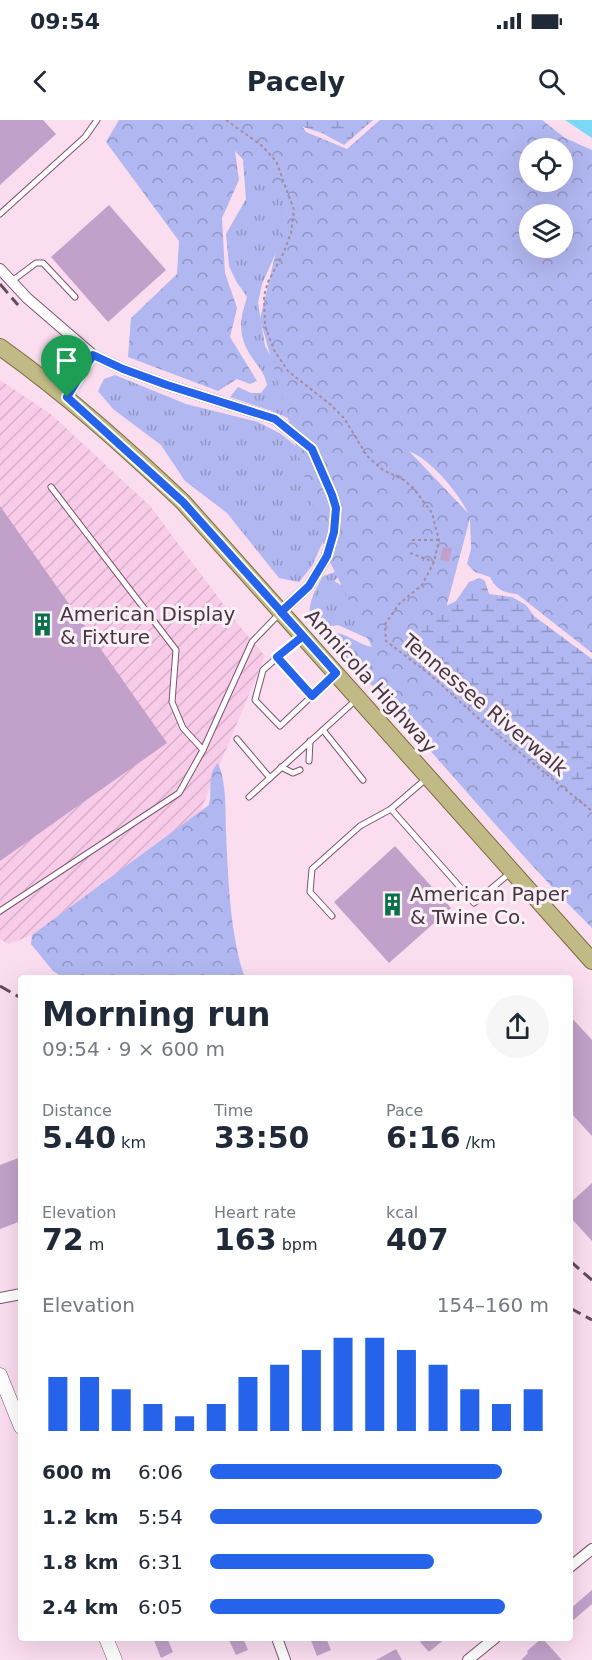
<!DOCTYPE html>
<html lang="en">
<head>
<meta charset="utf-8">
<style>
	:root { --surface:#fff; --page:#f6f6f7; --text:#1f2937; --muted:#747a83; --accent:#2563eb }
	body { margin:0; font-family:"DejaVu Sans",sans-serif; background:var(--page); color:var(--text); height:100vh; display:flex; flex-direction:column; font-size:22px; white-space:nowrap }
	* { box-sizing:border-box; margin:0 }
	p { font-size:20px; color:var(--muted) }
	.icon { flex:none; width:33px; height:33px; fill:none; stroke:currentColor; stroke-width:2; stroke-linecap:round; stroke-linejoin:round }
	.map { position:relative; flex:1; overflow:hidden }
	.drawer { position:absolute; left:18px; top:855px; width:555px; height:666px; display:flex; flex-direction:column; background:var(--surface); border-radius:6px; box-shadow:0 6px 24px #0002 }
	.drawer>* { flex:none }
	.controls { position:absolute; left:519px; top:18px; display:grid; gap:12px }
	.controls a { display:grid; place-items:center; width:54px; height:54px; border-radius:50%; background:var(--surface); box-shadow:0 6px 24px #0002; font-size:30px }
	.pin { position:absolute; display:grid; place-items:center; width:51px; height:51px; color:#fff; margin:-62px -26px; border-radius:50% 50% 50% 0; rotate:-45deg; box-shadow:0 0 6px #0007 }
	.pin .icon { rotate:45deg }
	.round { display:grid; place-items:center; flex:none; width:63px; height:63px; border-radius:32px; background:var(--page) }
	.overview { display:flex; align-items:center; justify-content:space-between; height:102px; padding:0 24px }
	h1 { font-size:33px; font-weight:800; line-height:45px }
	.figures { display:grid; grid-template-columns:repeat(3,1fr); gap:9px; height:102px; padding:6px 24px }
	.figures div { display:grid; align-content:center }
	.figures b { font-size:30px; font-weight:800 }
	.figures small { font-size:16px; font-weight:400 }
	.figures p { font-size:16px }
	.chart { height:168px; padding:12px 24px }
	.chart p { display:flex; justify-content:space-between }
	.chart svg { width:100%; height:108px; margin-top:6px; stroke:var(--accent); stroke-width:6 }
	ul { padding:0 24px; list-style:none; font-size:20px }
	li { display:grid; grid-template-columns:96px 72px 1fr; align-items:center; height:45px }
	li i { height:15px; border-radius:8px; background:var(--accent) }
	.status { display:flex; justify-content:space-between; align-items:center; height:42px; padding:0 30px; background:var(--surface); direction:ltr }
	.status svg { height:16px; fill:currentColor }
	header { display:flex; justify-content:space-between; align-items:center; height:78px; padding:0 24px; background:var(--surface); font-size:27px; font-weight:800 }
	.map>svg:first-child { display:block }
</style>
</head>
<body>
<div class="status"><b>09:54</b><svg viewBox="0 0 49 12"><path d="M0 12V9h3v3zM5 12V6h3v6zM10 12V3h3v9zM15 12V0h3v12zM26 1h20v11H26zM47 4h2v5h-2z"/></svg></div>
<header><svg class="icon" aria-label="back" viewBox="0 0 24 24"><path d="M15 5l-7 7 7 7"/></svg>Pacely<svg class="icon" aria-label="search" viewBox="0 0 24 24"><circle cx="10" cy="10" r="6"/><path d="M15 15l6 6"/></svg></header>
<div class="map">
<svg width="592" height="1540" viewBox="0 0 592 1540">
	<defs>
		<pattern id="industrial-furrows" width="10" height="10" patternUnits="userSpaceOnUse" patternTransform="scale(1.5)"><rect width="10" height="10" fill="#f8cce9"/><path d="M-1 1l2-2M0 10L10 0M9 11l2-2" fill="none" stroke="#d6b0c9"/></pattern>
		<pattern id="grass-tufts" width="24" height="20" patternUnits="userSpaceOnUse" patternTransform="scale(1.5)"><rect width="24" height="20" fill="#b1b7f0"/><path d="M3 7l-1-3M5 7V3M7 7l1-3M15 17l-1-3M17 17v-4M19 17l1-3" fill="none" stroke="#9296c4"/></pattern>
		<pattern id="forest-crowns" width="20" height="18" patternUnits="userSpaceOnUse" patternTransform="scale(1.5)"><rect width="20" height="18" fill="#b1b7f0"/><path d="M2 6a3 3 0 1 1 6 0M12 15a3 3 0 1 1 6 0" fill="none" stroke="#9296c4"/></pattern>
		<pattern id="wetland-marsh" width="20" height="14" patternUnits="userSpaceOnUse" patternTransform="scale(1.5)"><rect width="20" height="14" fill="#b1b7f0"/><path d="M1 5h8M5 5V1M11 12h8M15 12V8" fill="none" stroke="#9296c4"/></pattern>
	</defs>
	<rect width="100%" height="100%" fill="#faddef"/>
	<polygon fill="url(#industrial-furrows)" points="0,260 52,295 150,386 241,508 265,536 200,692 32,815 9,824 0,819"/>
	<g fill="url(#grass-tufts)">
		<path d="M250,35l37,51 -8,40 -17,38 -4,19 7,43 12,21 19,55 -21,-10 -45,-15 8,-10 13,6h10l6,-8c-4,-16 -8,-16 -16,-29 -14,-22 -11,-36 -4,-59l-11,-16 -7,-15 -3,-32 20,-35 -3,-38z"/>
		<polygon points="115,255 186,284 258,302 281,314 307,335 325,417 312,446 299,462 279,458 227,393 185,361 161,325 113,289 98,271 104,259"/>
		<path d="M335,452l4,4 -5,5 20,12 22,49 -38,-17 -20,3 -9,-11c1,-18 5,-25 14,-41z"/>
	</g>
	<g fill="url(#forest-crowns)" fill-rule="evenodd">
		<path d="M119,0h179l8,12 41,17 33,-29h162l23,18 27,12v503l-75,-59c-14,-1 -21,-5 -27,-17l-15,-5 -8,-8 4,-15 -1,-31 -40,150 99,86 63,47v127c-93,-93 -174,-197 -266,-291l3,-4c14,-3 29,12 43,14l-45,-91 -67,-237 27,-113 -52,-55 4,29 -17,38 3,55 12,35 -7,29 27,44 -7,3 -13,-5 -19,12 -90,-34 3,-39 46,-44 2,-33 -73,-99zM530,28h32v34h-32zM530,94h32v34h-32zM409,331c21,8 50,42 59,62z"/>
		<path d="M218,643c9,21 7,46 8,69 2,44 4,105 19,146h-181l-11,-7 -22,-27 1,-9 177,-130c4,-14 -3,-30 9,-42z"/>
	</g>
	<g fill="url(#wetland-marsh)">
		<polygon points="290,0 373,0 344,25 322,13 294,4"/>
		<polygon points="480,458 485,461 489,474 512,477 526,485 534,496 592,539 592,681 546,650 421,540 422,535 417,525 418,515 430,498 446,486 456,481 469,462"/>
	</g>
	<polygon fill="#7bd9f6" points="565,0 592,0 592,18"/>
	<g fill="#c1a1c9">
		<polygon points="0,0 43,0 56,14 0,65"/>
		<polygon points="109,85 166,150 108,202 51,137"/>
		<polygon points="0,386 167,623 0,741"/>
		<polygon points="443,427 452,428 449,442 440,440"/>
		<polygon points="395,726 451,788 389,843 334,782"/>
		<polygon points="570,896 592,920 592,1016 570,992"/>
		<polygon points="21,1037 21,1101 0,1109 0,1045"/>
		<polygon points="592,1063 592,1121 570,1097 570,1083"/>
		<polygon points="592,1470 592,1484 570,1503 570,1489"/>
		<polygon points="153,1518 167,1518 173,1532 161,1538"/>
		<polygon points="228,1518 243,1518 248,1530 236,1535"/>
		<polygon points="310,1518 326,1518 331,1530 317,1536"/>
		<polygon points="425,1518 446,1518 429,1532 420,1522"/>
		<polygon points="542,1518 562,1540 521,1540 528,1533 527,1531"/>
		<polygon points="396,1529 402,1540 376,1540"/>
	</g>
	<g fill="none" stroke-linecap="round" stroke-linejoin="round">
		<defs>
			<g id="service">
				<polyline points="0,94 85,17 97,0"/>
				<polyline points="12,161 36,143 43,143 75,177"/>
				<polyline points="51,367 176,530 172,582 183,608 203,630 252,522 280,493"/>
				<polyline points="301,517 263,550 255,580 280,606 334,555"/>
				<polyline points="277,537 312,576"/>
				<polyline points="323,610 363,660"/>
				<polyline points="237,619 270,658"/>
				<polyline points="309,641 310,621"/>
				<polyline points="281,647 293,653 300,650"/>
				<polyline points="249,677 357,579"/>
				<polyline points="391,689 474,783 510,753"/>
				<polyline points="0,791 179,673 203,630"/>
				<polyline points="332,796 310,772 312,749 360,706 391,689 427,658"/>
			</g>
			<g id="minor">
				<polyline points="0,149 27,178 93,235 67,277"/>
				<polyline points="93,235 123,249 167,265 275,299 312,329 332,375 336,388 334,412 327,436 309,466 281,492"/>
				<polyline points="0,1178 21,1174"/>
				<polyline points="570,1447 592,1429"/>
				<polyline points="277,1518 285,1540"/>
				<polyline points="468,1540 495,1518"/>
			</g>
			<g id="tertiary">
				<polyline points="0,1255 21,1307"/>
				<polyline points="106,1518 115,1540"/>
			</g>
			<path id="primary" d="M0,227c66,47 125,100 183,155l409,459"/>
		</defs>
		<use href="#service" stroke="#7d5470" stroke-width="7"/>
		<use href="#minor" stroke="#7d5470" stroke-width="12"/>
		<use href="#tertiary" stroke="#7d5470" stroke-width="15"/>
		<use href="#primary" stroke="#7c6c39" stroke-width="18"/>
		<g stroke="#a58c9b" stroke-width="2" stroke-dasharray="3 3" stroke-linecap="butt">
			<polyline points="226,0 261,25 276,41 294,90 291,113 283,134 268,162 264,176 265,206 274,230 288,251 331,285 344,298 367,336 383,350 404,360 414,369 432,393 439,420 434,442 422,465 399,484 385,504 386,521 428,553 487,606 592,691"/>
			<polyline points="412,420 439,420"/>
			<polyline points="410,433 434,442"/>
		</g>
		<use href="#service" stroke="#fff" stroke-width="5"/>
		<use href="#minor" stroke="#fff" stroke-width="10"/>
		<use href="#tertiary" stroke="#fff" stroke-width="14"/>
		<use href="#primary" stroke="#c1b986" stroke-width="16"/>
		<g stroke="#614c59" stroke-width="3" stroke-dasharray="12 6" stroke-linecap="butt">
			<polyline points="0,164 18,185"/>
			<polyline points="0,866 21,878"/>
			<polyline points="570,1141 592,1160"/>
			<polyline points="570,1188 592,1200"/>
		</g>
	</g>
	<g fill="none" stroke-linecap="round" stroke-linejoin="round">
		<defs>
			<polyline id="route" points="67,277 183,382 336,553 312,576 277,537 303,516 281,492 309,466 327,436 334,412 336,388 332,375 312,329 275,299 167,265 123,249 93,235 67,277"/>
		</defs>
		<use href="#route" stroke="#fff" stroke-width="12"/>
		<use href="#route" stroke="#2563eb" stroke-width="8"/>
	</g>
	<defs>
		<symbol id="building-bare" viewBox="-9 -9 18 18"><path d="M-4-6H4V6H1V3H-1V6H-4ZM-2.5-4.3h1.7v1.8h-1.7ZM.8-4.3h1.7v1.8H.8ZM-2.5-1h1.7V.8h-1.7ZM.8-1h1.7V.8H.8Z" fill="#097149" stroke="#faf0f6" stroke-width="2.5" paint-order="stroke"/></symbol>
	</defs>
	<g fill-rule="evenodd">
		<use href="#building-bare" x="26" y="488" width="33" height="33"/>
		<use href="#building-bare" x="376" y="768" width="33" height="33"/>
	</g>
	<g text-anchor="middle" stroke-width="6" stroke-linejoin="round" paint-order="stroke">
		<g font-size="20" fill="#483541" stroke="#faf0f6" text-anchor="start">
			<text x="60" y="501">American Display<tspan x="60" dy="23">&amp; Fixture</tspan></text>
			<text x="410" y="781">American Paper<tspan x="410" dy="23">&amp; Twine Co.</tspan></text>
		</g>
		<g font-size="20" fill="#483541" stroke="#faf0f6">
			<text transform="translate(371 561) rotate(48)" y="7">Amnicola Highway</text>
			<text transform="translate(485 585) rotate(40)" y="7">Tennessee Riverwalk</text>
		</g>
	</g>
</svg>
<div class="controls">
<a><svg class="icon" aria-label="locate" viewBox="0 0 24 24"><circle cx="12" cy="12" r="6"/><path d="M12 2v4M12 18v4M2 12h4M18 12h4"/></svg></a>
<a><svg class="icon" aria-label="layers" viewBox="0 0 24 24"><path d="M12 4l9 5-9 5-9-5zM3 14l9 5 9-5"/></svg></a>
</div>
<div class="pin" style="left:67px;top:277px;background:#1e9e55"><svg class="icon" aria-label="arrive" viewBox="0 0 24 24"><path d="M6 21V4h12l-3 4 3 4H6"/></svg></div>
<section class="drawer">
<div class="overview"><div><h1>Morning run</h1><p>09:54 · 9 × 600 m</p></div><a class="round"><svg class="icon" aria-label="share" viewBox="0 0 24 24"><path d="M12 15V3M7 8l5-5 5 5M5 13v7h14v-7"/></svg></a></div>
<div class="figures">
<div><p>Distance</p><b>5.40<small> km</small></b></div>
<div><p>Time</p><b>33:50</b></div>
<div><p>Pace</p><b>6:16<small> /km</small></b></div>
</div>
<div class="figures">
<div><p>Elevation</p><b>72<small> m</small></b></div>
<div><p>Heart rate</p><b>163<small> bpm</small></b></div>
<div><p>kcal</p><b>407</b></div>
</div>
<div class="chart"><p><span>Elevation</span>154–160 m</p>
<svg viewBox="0 0 160 44" preserveAspectRatio="none"><path d="M5 44V22M15 44V22M25 44V27M35 44V33M45 44V38M55 44V33M65 44V22M75 44V17M85 44V11M95 44V6M105 44V6M115 44V11M125 44V17M135 44V27M145 44V33M155 44V27"/></svg>
</div>
<ul>
<li><b>600 m</b>6:06<i style="width:86%"></i></li>
<li><b>1.2 km</b>5:54<i style="width:98%"></i></li>
<li><b>1.8 km</b>6:31<i style="width:66%"></i></li>
<li><b>2.4 km</b>6:05<i style="width:87%"></i></li>
</ul>
</section>
</div>
</body>
</html>
